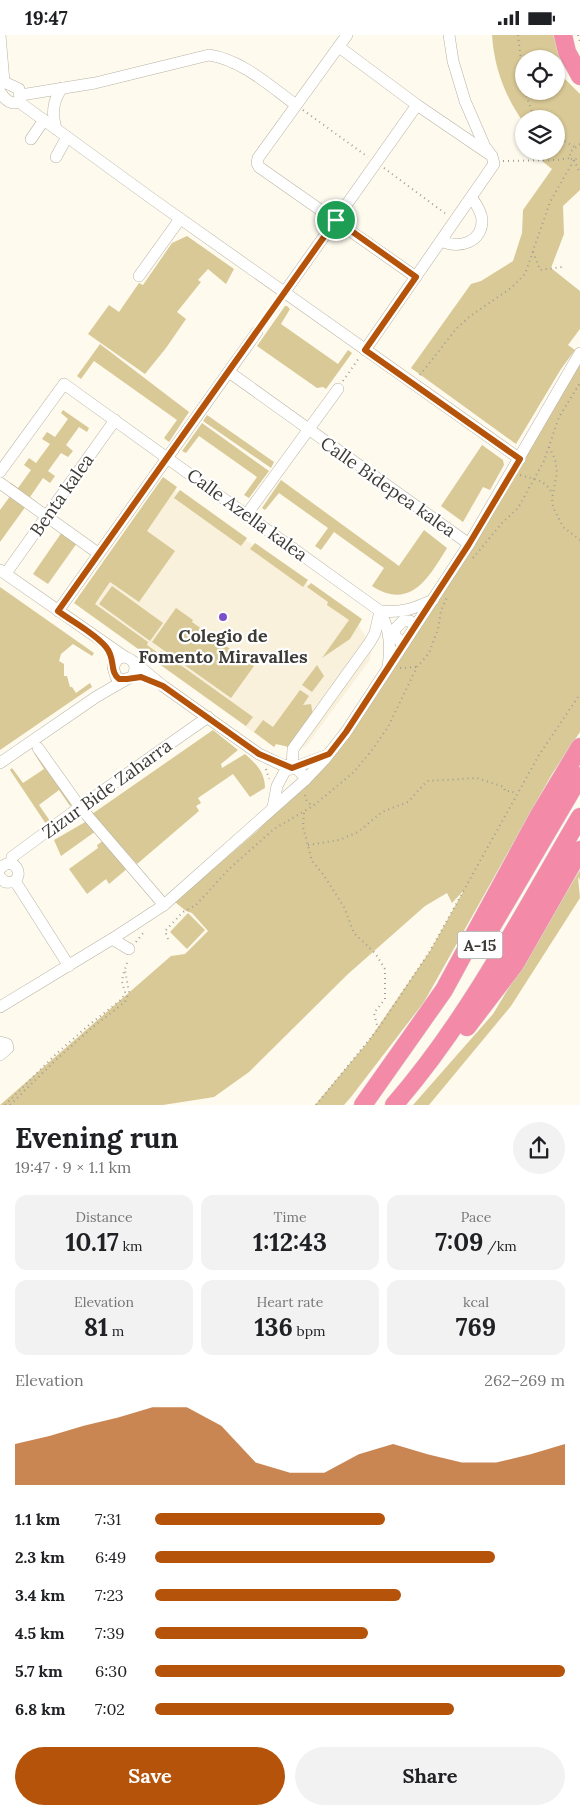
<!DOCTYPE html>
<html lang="en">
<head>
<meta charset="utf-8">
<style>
	:root { --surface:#fff; --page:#f2f2f2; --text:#202124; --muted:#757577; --accent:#b45309 }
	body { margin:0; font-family:Lora,serif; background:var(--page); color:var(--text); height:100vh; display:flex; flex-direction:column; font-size:19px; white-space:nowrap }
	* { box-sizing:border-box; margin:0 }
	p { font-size:16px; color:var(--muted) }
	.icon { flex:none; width:28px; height:28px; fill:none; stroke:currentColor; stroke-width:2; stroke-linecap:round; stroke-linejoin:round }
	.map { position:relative; height:1070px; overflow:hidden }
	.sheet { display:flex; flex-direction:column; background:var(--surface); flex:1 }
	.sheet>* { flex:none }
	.buttons { position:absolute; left:515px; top:15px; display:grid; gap:10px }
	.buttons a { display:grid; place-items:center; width:50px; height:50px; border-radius:50%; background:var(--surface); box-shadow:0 1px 4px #0004; font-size:25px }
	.pin { position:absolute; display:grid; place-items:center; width:42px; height:42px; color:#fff; margin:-21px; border:2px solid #fff; border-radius:50%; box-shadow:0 1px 5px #0007 }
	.round { display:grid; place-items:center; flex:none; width:52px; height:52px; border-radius:26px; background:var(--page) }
	.overview { display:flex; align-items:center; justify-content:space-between; height:85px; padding:0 15px }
	h1 { font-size:28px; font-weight:700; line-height:38px }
	.stats { display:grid; grid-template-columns:repeat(3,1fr); gap:8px; height:85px; padding:5px 15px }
	.stats div { display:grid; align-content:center; border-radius:12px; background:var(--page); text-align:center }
	.stats b { font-size:25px; font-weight:700 }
	.stats small { font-size:14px; font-weight:400 }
	.stats p { font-size:14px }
	.chart { height:140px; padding:10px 15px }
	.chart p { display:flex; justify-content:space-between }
	.chart svg { width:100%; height:90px; margin-top:5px; fill:var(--accent); opacity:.7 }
	.button { display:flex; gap:10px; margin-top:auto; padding:10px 15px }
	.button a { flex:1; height:58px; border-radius:30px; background:var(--accent); color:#fff; font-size:20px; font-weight:700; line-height:58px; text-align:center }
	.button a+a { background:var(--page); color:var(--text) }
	ul { padding:0 15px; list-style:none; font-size:16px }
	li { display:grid; grid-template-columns:80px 60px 1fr; align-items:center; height:38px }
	li i { height:12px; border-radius:6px; background:var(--accent) }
	.status { display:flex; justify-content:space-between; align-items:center; height:35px; padding:0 25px; background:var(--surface); direction:ltr }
	.status svg { height:14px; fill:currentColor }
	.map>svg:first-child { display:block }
</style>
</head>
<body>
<div class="status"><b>19:47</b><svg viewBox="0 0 49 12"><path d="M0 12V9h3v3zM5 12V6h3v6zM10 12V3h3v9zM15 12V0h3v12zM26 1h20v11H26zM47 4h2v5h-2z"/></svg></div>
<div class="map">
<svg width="580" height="1070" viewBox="0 0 580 1070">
	<rect width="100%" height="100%" fill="#fefaee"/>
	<polygon fill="#f9f1db" points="162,446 360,586 359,591 372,611 370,625 306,711 299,715 277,709 274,712 75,569"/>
	<g fill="#d9c996" fill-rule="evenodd">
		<path d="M492,0h63l8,42 17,17v96l-17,16 1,28 -13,34 29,23v38l-12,16 7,5 -14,19 -45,75 -105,-76 60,-84 10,-3 32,-20 9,-28 1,-23 29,-41 -10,-8 6,-10h8v-32h-32v4c-19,-26 -30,-56 -32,-88zM524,24h32v32h-32z"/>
		<polygon points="187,201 234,234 226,249 208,234 198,245 201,247 177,277 186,284 166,313 145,339 88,299 109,270 119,277 139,248 143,250 172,208"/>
		<polygon points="285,271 287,271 290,274 281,289 338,329 348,315 352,318 326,354 323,352 317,353 257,311"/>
		<polygon points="100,309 189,377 169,407 164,403 177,385 94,326 81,344 77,341"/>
		<polygon points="580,326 580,697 552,739 424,967 351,1062 344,1070 315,1070 367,1008 430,916 464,855 452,868 447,858 425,871 348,939 249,1037 214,1062 163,1070 0,1070 171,921 185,919 208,896 192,878 186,876 175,867 256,797 329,726 442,561"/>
		<polygon points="63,375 89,393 87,397 79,392 66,410 73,416 68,422 61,418 48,436 55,441 50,448 43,443 30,462 37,467 34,470 8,452 11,448 18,453 31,435 24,430 29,423 36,428 50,409 42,404 47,397 55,402 68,384 61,378"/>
		<polygon points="207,380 274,427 271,433 203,386"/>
		<polygon points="202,388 269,436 249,463 244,460 257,442 199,401 186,418 182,416"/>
		<polygon points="482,410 503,425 504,430 490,455 483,452 463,487 441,471"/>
		<polygon points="163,442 177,452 147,496 175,516 139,567 110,547 95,569 148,607 147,610 158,618 161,616 253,682 246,691 74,568"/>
		<path d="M281,445l118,86 25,-36 23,18c-18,29 -36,63 -75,38l12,-18 -50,-36 -13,18 -6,-4 13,-18 -49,-35 -14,17 -3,-2z"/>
		<polygon points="180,455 247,503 241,511 174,463"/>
		<polygon points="11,460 26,471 0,507 0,475"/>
		<polygon points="62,497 77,508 48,549 33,539"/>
		<polygon points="255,508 308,545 303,552 250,514"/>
		<polygon points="311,548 362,584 350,604 322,623 349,585 327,570 328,567 307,552"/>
		<polygon points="112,551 163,588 150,606 99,569"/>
		<polygon points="0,552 94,618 92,621 73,609 61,619 59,626 64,629 64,641 67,641 70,652 72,652 76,658 90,648 92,652 0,715"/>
		<polygon points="176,573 193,585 192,587 254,631 231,663 152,607"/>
		<polygon points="317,630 324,641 312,657 302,650"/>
		<polygon points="300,655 309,661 303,670 311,669 313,680 289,712 276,709 274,712 254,697 263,685 273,692"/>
		<path d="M213,695l25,20 -17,14 1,4 23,-14c11,10 20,18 20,34l-15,9 -17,-23 -35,24 3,5 -5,3 3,5 -62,53 -45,-50z"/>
		<polygon points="37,716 73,769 70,771 59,755 39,770 50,786 46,789 10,735 12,733 23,748 44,734 34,718"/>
		<polygon points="87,786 96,796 61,821 54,805"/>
		<polygon points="103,806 128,833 109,849 106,844 87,859 69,834 98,813 97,810"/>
		<polygon points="580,835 580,845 578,842 580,863 511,971 429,1070 413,1070 493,979"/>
		<polygon points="188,878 205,895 187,914 170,897"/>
	</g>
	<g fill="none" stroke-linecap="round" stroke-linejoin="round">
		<defs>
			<g id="minor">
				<polyline points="0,0 4,47"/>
				<polyline points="347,0 258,123 257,128 259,132 416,242"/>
				<polyline points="339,12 417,70 489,119"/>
				<path d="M0,50l4,-3 15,7 1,11c-7,7 -15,0 -20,-8"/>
				<path d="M21,60l74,-12 114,-28c33,5 61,31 87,50"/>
				<polyline points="19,67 151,163 520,424"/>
				<path d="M56,94c-4,-15 -4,-27 6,-41"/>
				<polyline points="31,104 44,85"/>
				<polyline points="56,122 67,102"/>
				<path d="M441,206c18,8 42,2 41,-22 -1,-8 -6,-15 -10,-21"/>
				<polyline points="139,241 180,184"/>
				<polyline points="284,258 417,70"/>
				<polyline points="365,315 494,129 492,121 485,112 465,66 453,26 449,0"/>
				<polyline points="229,337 469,509"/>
				<path d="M0,437l64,-88 316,227c10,19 11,35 8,56"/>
				<polyline points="0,448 95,516"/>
				<polyline points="247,479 338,354"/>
				<polyline points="9,534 115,385"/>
				<path d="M0,535l125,87c11,3 12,12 7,20l-9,3 -7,-3 -3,-10 5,-9 7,-1"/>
				<polyline points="58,576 257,297"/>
				<path d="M380,576c22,2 33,-2 53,-11"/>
				<polyline points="399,605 395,601 394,595 403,586 410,586 415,590"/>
				<polyline points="134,627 163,651 259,719 280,729 297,734 303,740 305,745"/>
				<polyline points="38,713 80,772 164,870"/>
				<polyline points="0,728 96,662 127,644"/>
				<polyline points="292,733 293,714 370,607 375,598 380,576"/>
				<polyline points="273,772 277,751 285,736 325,721"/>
				<polyline points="11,829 12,822 80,772 208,682"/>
				<path d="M0,834c16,-19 29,17 5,13l-5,-5"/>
				<polyline points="15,846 69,931"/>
				<polyline points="112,904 129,914"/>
				<polyline points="0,972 112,904 164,870 305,745 324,725 346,697 469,509 580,318"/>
				<polyline points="0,1007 7,1009 8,1013 0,1020"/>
			</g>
			<g id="highway">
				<polyline points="563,0 567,17 580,41"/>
				<polyline points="489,896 580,741"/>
				<polyline points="467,992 515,929 580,815"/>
				<polyline points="363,1070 444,955 538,782 580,712"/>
				<path d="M394,1070c75,-86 128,-190 186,-288"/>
			</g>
		</defs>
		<use href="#minor" stroke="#b7b3a4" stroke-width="12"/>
		<use href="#highway" stroke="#dcdcdb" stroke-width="19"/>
		<g stroke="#a19e95" stroke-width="2" stroke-dasharray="1 4" stroke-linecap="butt">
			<polyline points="518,0 524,50"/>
			<polyline points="578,0 580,7"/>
			<polyline points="525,56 532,77 536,84"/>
			<polyline points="303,75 368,122"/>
			<polyline points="556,101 575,112"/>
			<polyline points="580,109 570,117 570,123 574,125 580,122"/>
			<polyline points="574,125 580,138"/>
			<polyline points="503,126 557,125 570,123"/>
			<polyline points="384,133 446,179"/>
			<polyline points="533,217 540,235 562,232"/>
			<polyline points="263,289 279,266"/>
			<polyline points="420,340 456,294 469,282 511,253 525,239 550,167 574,125"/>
			<polyline points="343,346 359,323"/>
			<polyline points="549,412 555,424 557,437 552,464 553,472 563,492 580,505"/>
			<path d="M520,440c16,5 23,3 33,19"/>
			<polyline points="473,523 502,488 518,473 544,426 559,382 580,348"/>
			<polyline points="400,633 417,632"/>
			<polyline points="266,734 269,744"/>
			<polyline points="305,760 307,767 313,771"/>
			<polyline points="304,778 303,792 312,826 323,839 344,872 354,898 375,918 385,934 385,964 374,978 378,994"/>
			<polyline points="308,810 339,805 358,797 382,777 408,767 427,746 477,743 504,752 505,756 512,756 516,760"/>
			<polyline points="168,904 165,896 183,877 196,870 229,834 274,794 313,771 354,737 372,715 388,692 417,632 429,618 438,594 441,576 447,562"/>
			<polyline points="136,907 144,897"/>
			<polyline points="5,1070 55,1020 90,989 122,964 125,957 122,947 123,940 128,925"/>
			<polyline points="10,1070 58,1023 93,992 125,967 129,957 125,935"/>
			<polyline points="316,1070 378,994 430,916 539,720 580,659"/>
		</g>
		<use href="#minor" stroke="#fff" stroke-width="11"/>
		<use href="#highway" stroke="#f38ba8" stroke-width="18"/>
	</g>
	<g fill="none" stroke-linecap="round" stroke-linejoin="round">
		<defs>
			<path id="route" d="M336,185l80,57 -51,73 155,109 -51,85 -123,188 -17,22 -37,14 -33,-14 -96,-68 -22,-9 -14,2h-8c-10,-8 -3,-20 -13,-32 -13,-15 -32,-24 -48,-36z"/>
		</defs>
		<use href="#route" stroke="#fff" stroke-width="10"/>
		<use href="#route" stroke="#b45309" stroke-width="6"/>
	</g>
	<circle fill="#7b50c9" stroke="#fff" stroke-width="2" cx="223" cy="582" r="5"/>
	<g text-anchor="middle" stroke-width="4.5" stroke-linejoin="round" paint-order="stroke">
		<rect fill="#fff" stroke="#777672" stroke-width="1" x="457.5" y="896.5" width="45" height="27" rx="4"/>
		<g font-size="16" font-weight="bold" fill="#3d3b35">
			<text x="480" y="916">A-15</text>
		</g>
		<g font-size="18" fill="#3d3b35" stroke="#fff">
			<text transform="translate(388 452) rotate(35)" y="6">Calle Bidepea kalea</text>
			<text transform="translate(62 460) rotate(-55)" y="6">Benta kalea</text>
			<text transform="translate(247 480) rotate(36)" y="6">Calle Azella kalea</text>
			<text transform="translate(107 754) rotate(-36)" y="6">Zizur Bide Zaharra</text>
		</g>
		<g font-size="18" font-weight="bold" fill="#3d3b35" stroke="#fff">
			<text x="223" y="607">Colegio de<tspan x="223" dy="21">Fomento Miravalles</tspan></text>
		</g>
	</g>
</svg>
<div class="buttons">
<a><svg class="icon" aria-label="locate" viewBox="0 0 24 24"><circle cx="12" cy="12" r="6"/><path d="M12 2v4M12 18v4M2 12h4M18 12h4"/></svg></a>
<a><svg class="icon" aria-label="layers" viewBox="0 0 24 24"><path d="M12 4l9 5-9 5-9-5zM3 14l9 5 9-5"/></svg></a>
</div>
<div class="pin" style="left:336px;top:185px;background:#1e9e55"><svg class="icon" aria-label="arrive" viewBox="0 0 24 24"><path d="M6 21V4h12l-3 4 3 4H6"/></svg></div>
</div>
<section class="sheet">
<div class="overview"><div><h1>Evening run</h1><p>19:47 · 9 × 1.1 km</p></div><a class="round"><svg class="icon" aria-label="share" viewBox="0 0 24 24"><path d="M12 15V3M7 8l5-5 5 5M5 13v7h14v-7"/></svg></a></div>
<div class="stats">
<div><p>Distance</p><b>10.17<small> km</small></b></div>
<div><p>Time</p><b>1:12:43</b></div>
<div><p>Pace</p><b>7:09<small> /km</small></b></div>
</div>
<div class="stats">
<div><p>Elevation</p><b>81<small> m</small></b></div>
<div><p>Heart rate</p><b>136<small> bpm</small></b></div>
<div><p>kcal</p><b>769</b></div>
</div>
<div class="chart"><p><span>Elevation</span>262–269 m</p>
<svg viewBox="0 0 160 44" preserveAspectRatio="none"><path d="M0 44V24L10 20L20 15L30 11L40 6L50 6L60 15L70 33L80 38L90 38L100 29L110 24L120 29L130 33L140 33L150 29L160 24V44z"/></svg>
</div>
<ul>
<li><b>1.1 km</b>7:31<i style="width:56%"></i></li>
<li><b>2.3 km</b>6:49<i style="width:83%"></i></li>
<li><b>3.4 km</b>7:23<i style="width:60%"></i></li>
<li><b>4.5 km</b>7:39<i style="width:52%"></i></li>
<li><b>5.7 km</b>6:30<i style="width:100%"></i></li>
<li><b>6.8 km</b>7:02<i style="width:73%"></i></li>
</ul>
<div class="button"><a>Save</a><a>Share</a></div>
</section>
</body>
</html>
